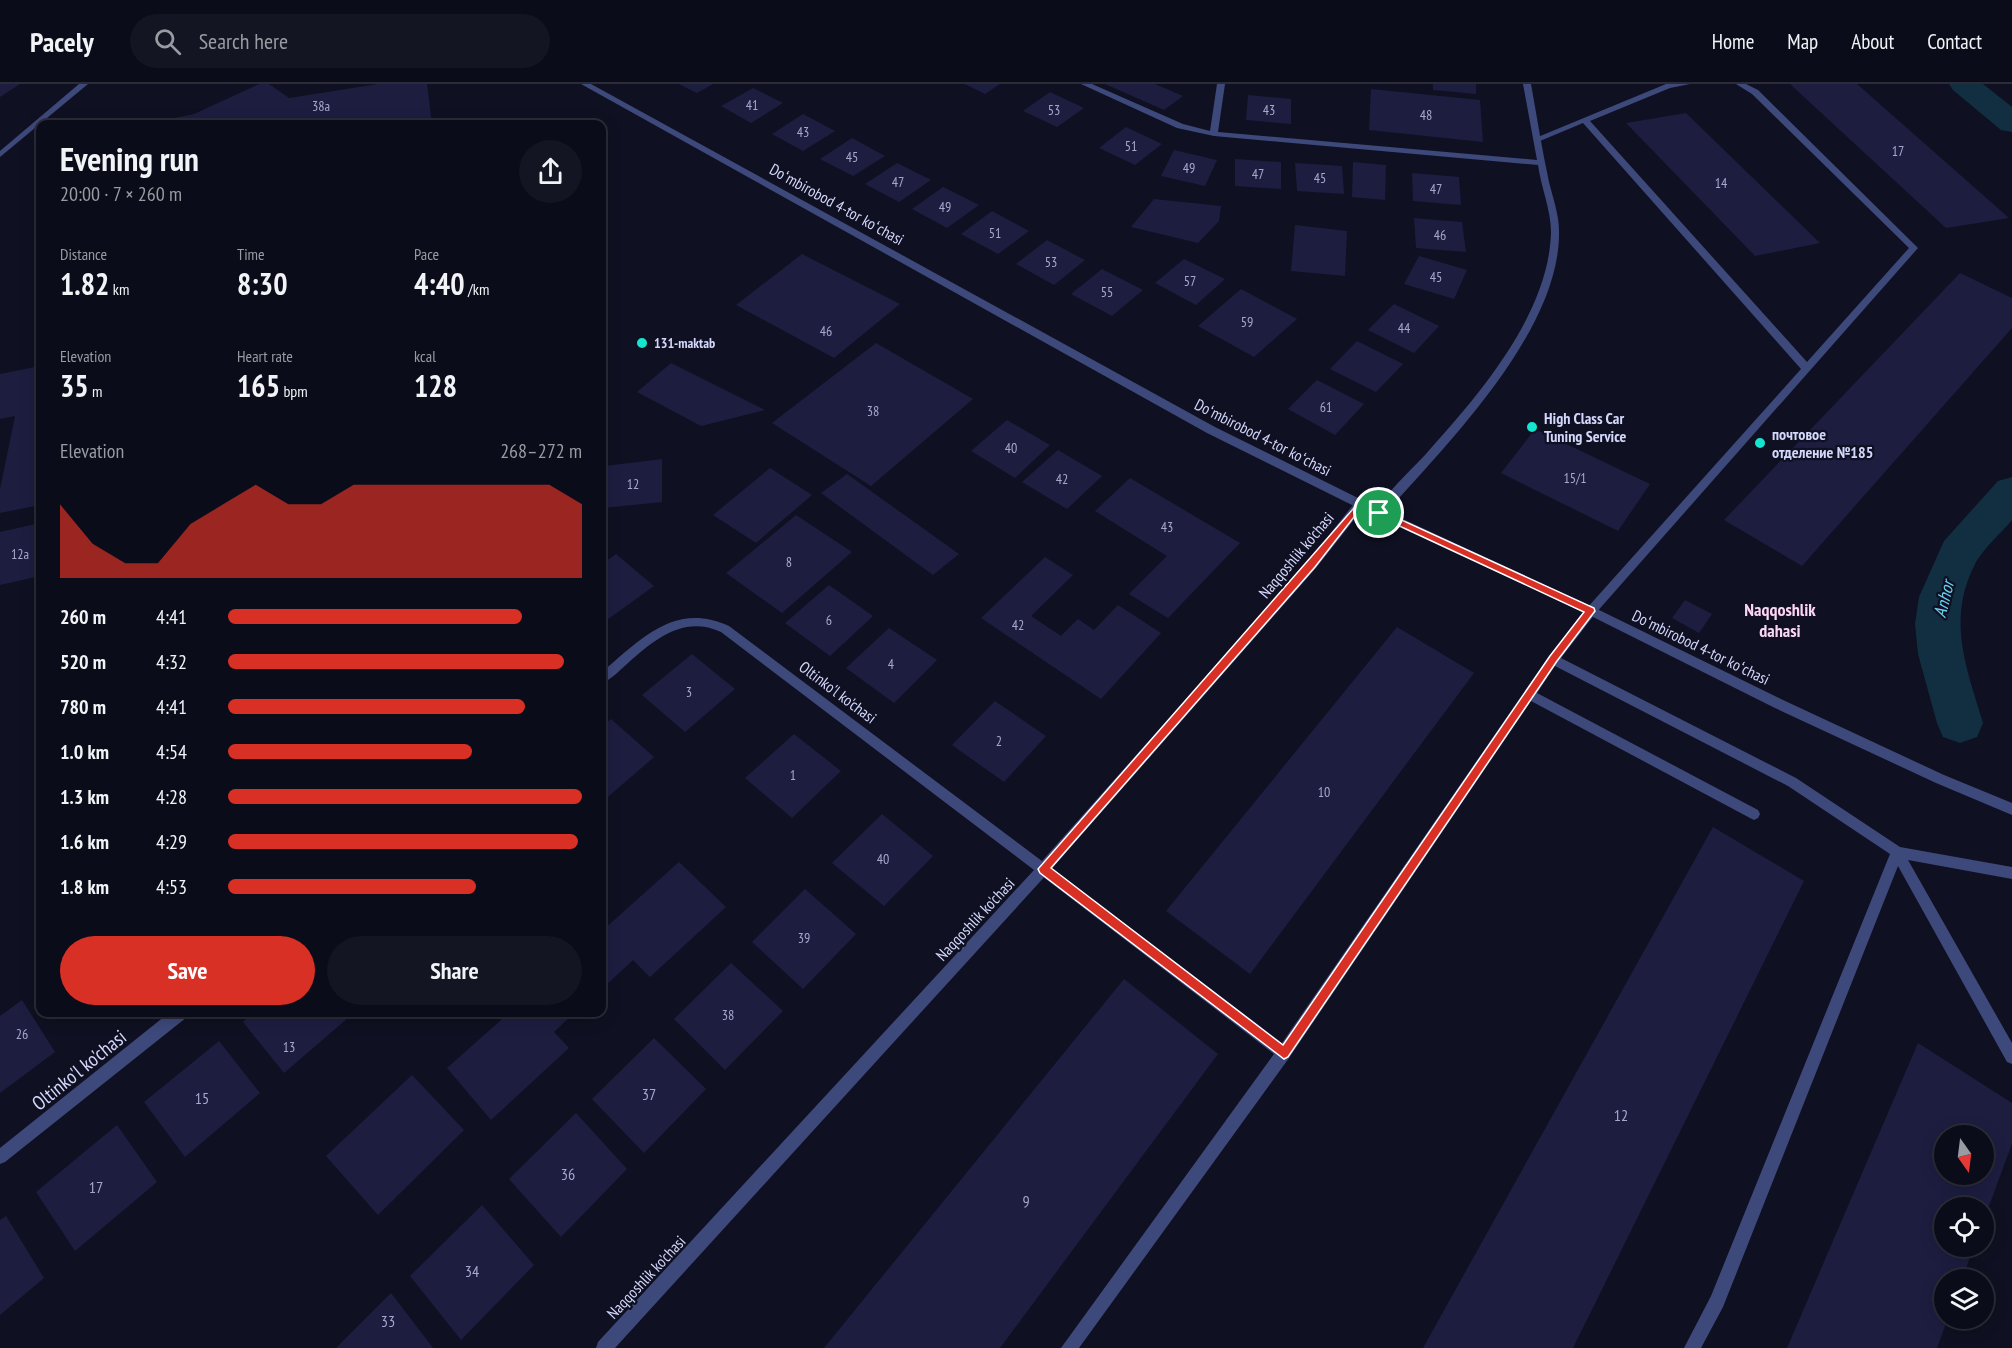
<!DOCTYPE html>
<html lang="en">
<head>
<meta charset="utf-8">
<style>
	:root { --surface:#0b0c19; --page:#141522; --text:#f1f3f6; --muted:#9a9ba2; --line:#2b2c38; --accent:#d93025 }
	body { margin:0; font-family:"PT Sans Narrow",sans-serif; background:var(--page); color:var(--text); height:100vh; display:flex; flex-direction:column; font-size:22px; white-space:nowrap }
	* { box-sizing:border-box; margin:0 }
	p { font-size:20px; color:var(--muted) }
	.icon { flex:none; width:33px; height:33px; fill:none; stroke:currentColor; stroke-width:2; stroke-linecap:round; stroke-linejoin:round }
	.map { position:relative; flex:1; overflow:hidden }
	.panel { position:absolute; left:36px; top:36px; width:570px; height:897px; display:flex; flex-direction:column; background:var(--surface); border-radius:12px; box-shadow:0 3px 15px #0003,0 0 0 2px var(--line) }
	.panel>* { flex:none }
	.needle { width:39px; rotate:166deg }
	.fabs { position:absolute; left:1934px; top:1041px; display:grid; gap:12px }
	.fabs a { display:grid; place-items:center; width:60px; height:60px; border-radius:50%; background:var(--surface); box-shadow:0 3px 15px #0003,0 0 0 2px var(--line); font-size:30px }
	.pin { position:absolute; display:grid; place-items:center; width:51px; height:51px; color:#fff; margin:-26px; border:3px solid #fff; border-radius:50%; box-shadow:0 2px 6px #0007 }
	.round { display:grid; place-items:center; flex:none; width:63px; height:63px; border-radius:32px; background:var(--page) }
	.summary { display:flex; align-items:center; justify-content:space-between; height:102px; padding:0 24px }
	h1 { font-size:33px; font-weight:700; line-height:45px }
	.stats { display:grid; grid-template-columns:repeat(3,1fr); gap:9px; height:102px; padding:6px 24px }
	.stats div { display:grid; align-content:center }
	.stats b { font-size:30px; font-weight:700 }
	.stats small { font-size:16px; font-weight:400 }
	.stats p { font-size:16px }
	.chart { height:168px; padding:12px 24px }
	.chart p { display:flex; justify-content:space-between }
	.chart svg { width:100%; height:108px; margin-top:6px; fill:var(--accent); opacity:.7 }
	.cta { display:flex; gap:12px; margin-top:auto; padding:12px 24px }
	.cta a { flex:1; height:69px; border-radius:36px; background:var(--accent); color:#fff; font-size:24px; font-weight:700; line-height:69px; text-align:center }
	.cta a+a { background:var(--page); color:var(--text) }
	ul { padding:0 24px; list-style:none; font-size:20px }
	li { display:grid; grid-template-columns:96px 72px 1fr; align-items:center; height:45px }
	li i { height:15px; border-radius:8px; background:var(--accent) }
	header { display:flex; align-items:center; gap:36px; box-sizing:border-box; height:84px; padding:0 30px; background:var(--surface); border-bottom:2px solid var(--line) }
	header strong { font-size:28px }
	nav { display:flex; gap:33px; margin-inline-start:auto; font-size:21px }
	.search { width:420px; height:54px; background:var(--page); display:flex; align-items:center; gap:15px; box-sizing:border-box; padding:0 21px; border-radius:33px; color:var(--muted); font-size:22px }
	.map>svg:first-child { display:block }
</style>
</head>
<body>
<header>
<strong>Pacely</strong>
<div class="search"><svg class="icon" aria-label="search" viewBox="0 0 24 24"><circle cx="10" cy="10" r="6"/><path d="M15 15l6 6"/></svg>Search here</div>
<nav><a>Home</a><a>Map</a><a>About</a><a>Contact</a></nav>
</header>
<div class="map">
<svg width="2012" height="1264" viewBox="0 0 2012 1264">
	<rect width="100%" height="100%" fill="#0f1021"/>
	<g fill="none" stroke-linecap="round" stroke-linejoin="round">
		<g fill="#122f42" fill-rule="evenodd">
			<polygon points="1949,0 1983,0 2012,23 2012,48 2001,46 1953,6"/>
			<path d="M2012,393v43c-11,13 -27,27 -36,42 -30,57 -10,104 7,161l-6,14 -17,6 -17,-6 -6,-14 -19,-69 -3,-30 4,-27 25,-56 54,-60z"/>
		</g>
	</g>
	<g fill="#1d1d40" fill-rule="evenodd">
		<polygon points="0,0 20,0 0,13"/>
		<polygon points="259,0 269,0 289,14 378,0 427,0 432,40 145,40 194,30"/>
		<polygon points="679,0 713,0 697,9"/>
		<polygon points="965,0 1000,0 985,10"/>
		<polygon points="1105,0 1155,0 1183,12 1164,26"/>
		<polygon points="1433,0 1476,0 1476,10 1433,6"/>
		<polygon points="1790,0 1857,0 2009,134 1946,144"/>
		<polygon points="753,4 783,19 751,39 721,22"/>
		<polygon points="1371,5 1480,16 1483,58 1369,46"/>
		<polygon points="1050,8 1084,24 1057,43 1023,27"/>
		<polygon points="1248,11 1291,15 1291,40 1246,36"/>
		<polygon points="1686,29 1820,159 1755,172 1626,39"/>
		<polygon points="803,30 835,47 803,67 772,50"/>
		<polygon points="1126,43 1162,60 1135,81 1099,64"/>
		<polygon points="852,54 885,72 853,92 820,75"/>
		<polygon points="1174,66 1217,76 1205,102 1161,92"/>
		<polygon points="1235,75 1281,78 1281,105 1235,102"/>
		<polygon points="1353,78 1386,81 1385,116 1352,113"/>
		<polygon points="897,79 931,96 899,118 865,100"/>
		<polygon points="1295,79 1342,82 1344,110 1297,107"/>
		<polygon points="1412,89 1459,93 1461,121 1413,117"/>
		<polygon points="943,103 979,121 947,144 912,125"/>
		<polygon points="1154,115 1221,122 1219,137 1198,159 1131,143"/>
		<polygon points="992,127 1029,147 998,170 961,150"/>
		<polygon points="1414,134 1462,138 1466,168 1416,164"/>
		<polygon points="1295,141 1347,147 1345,192 1291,187"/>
		<polygon points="1047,156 1085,176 1054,201 1016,180"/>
		<polygon points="802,170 900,220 834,274 736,221"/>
		<polygon points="1419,172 1467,186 1454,215 1404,200"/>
		<polygon points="1184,175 1225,195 1196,221 1155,199"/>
		<polygon points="1102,185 1143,206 1112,232 1071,210"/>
		<polygon points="1960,189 2012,214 2012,244 1802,482 1724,436"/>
		<polygon points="1241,205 1297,235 1254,273 1198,242"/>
		<polygon points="1394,220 1439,242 1414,269 1368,246"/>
		<polygon points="1357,257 1403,280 1376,308 1330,285"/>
		<polygon points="876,259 973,315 871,402 772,339"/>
		<polygon points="671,279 765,326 701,342 637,308"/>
		<polygon points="40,282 40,421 0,429 0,405 15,332 0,335 0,290"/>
		<polygon points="1317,296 1364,320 1335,351 1288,325"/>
		<polygon points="1007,336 1050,361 1015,394 971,367"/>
		<polygon points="1535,345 1650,400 1618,447 1501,389"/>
		<polygon points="1058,366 1102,392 1067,425 1022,398"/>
		<polygon points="662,375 662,418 603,424 605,382"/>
		<polygon points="770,384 812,411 756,459 713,431"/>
		<polygon points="847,390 959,470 933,491 821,409"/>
		<polygon points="1130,394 1240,459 1168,534 1129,510 1167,472 1095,427"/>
		<polygon points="796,431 852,468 782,529 726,489"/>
		<polygon points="40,439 40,492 0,501 0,448"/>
		<polygon points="616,470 654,502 604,538 602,536 602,480"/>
		<polygon points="1045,473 1073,491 1031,532 1061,552 1078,535 1094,546 1118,521 1161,549 1101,615 981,534"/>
		<polygon points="829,501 873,532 830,572 785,539"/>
		<polygon points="1685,516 1712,530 1699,549 1672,534"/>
		<polygon points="1397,543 1474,589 1250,890 1166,827"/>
		<polygon points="889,544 937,576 894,619 846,584"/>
		<polygon points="692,570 735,605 685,648 642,611"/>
		<polygon points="995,617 1046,652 1004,698 952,661"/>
		<polygon points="611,635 654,673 602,718 602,643"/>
		<polygon points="794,650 841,687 792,734 745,694"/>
		<polygon points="882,730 933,772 884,822 832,779"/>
		<polygon points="1713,743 1804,797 1573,1264 1423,1264"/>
		<polygon points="679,778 726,823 650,893 633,876 602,905 602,847"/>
		<polygon points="805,805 856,850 803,905 752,858"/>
		<polygon points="731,879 783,927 725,986 674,935"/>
		<polygon points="1124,895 1218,970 1000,1264 824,1264"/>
		<polygon points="22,916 55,968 0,1009 0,932"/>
		<polygon points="254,928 355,928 284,989 243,938"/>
		<polygon points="510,928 575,928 554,948 569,964 491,1036 447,984"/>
		<polygon points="654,954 706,1005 644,1069 592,1015"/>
		<polygon points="219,957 260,1009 185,1073 144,1018"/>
		<path d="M1918,959l94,60v41l-29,78v-14h-39v38h30l-12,34h-18v38h4l-11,30h-150zM1944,1052h39v38h-39z"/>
		<polygon points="412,991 464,1046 378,1131 326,1072"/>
		<polygon points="576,1029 627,1085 561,1153 509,1095"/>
		<polygon points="117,1041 157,1098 75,1167 36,1108"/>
		<polygon points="482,1121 534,1181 461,1256 410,1192"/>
		<polygon points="6,1132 44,1194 0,1231 0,1136"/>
		<polygon points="391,1209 433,1264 336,1264"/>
	</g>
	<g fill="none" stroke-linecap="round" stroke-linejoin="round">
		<polygon fill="#3e497b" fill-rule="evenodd" points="1666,0 1690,0 1670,4 1590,37 1807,278 1909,164 1752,10 1736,0 1746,0 1758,6 1918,164 1595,530 1561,574 1796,694 1900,763 2012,783 2012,795 1908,776 2012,959 2012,980 2007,978 1898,782 1723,1223 1701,1264 1684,1264 1711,1212 1890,770 1788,702 1555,582 1537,609 1758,726 1760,730 1758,734 1754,736 1750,734 1531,617 1289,974 1079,1264 1061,1264 1274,970 1038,789 1036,785 1038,781 1043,779 1048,781 1282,959 1549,572 1587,524 1801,285 1583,39 1540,57 1533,55"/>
		<g fill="#3e497b" fill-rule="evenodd">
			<polygon points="79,0 88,0 0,73 0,67"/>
			<path d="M1081,0h11l91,40 27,7 7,-47h8l-7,48 319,28 -14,-76h8c6,33 11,66 18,98 4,16 10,33 10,49 2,100 -113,214 -176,285l-4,1 -5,-4c13,-21 34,-40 51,-58 53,-59 124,-140 126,-223 0,-22 -10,-45 -13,-67l-324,-29 -37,-8z"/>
			<path d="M1360,416l4,1 1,3 -1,3 -48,61 -268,305 -433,475h-19l2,-6 436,-472 -313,-238c-37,-17 -66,7 -93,31 -8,7 -16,16 -26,20v-11c39,-33 73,-71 127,-46l313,235 266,-299 48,-61z"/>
			<polygon points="170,928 189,928 187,933 5,1078 0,1080 0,1064"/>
		</g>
		<polygon fill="#3e497b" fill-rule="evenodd" points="581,0 591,0 1215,343 1364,417 1595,524 1783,616 1944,691 2012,719 2012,731 1936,699 1775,624 1587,530 1356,423 1207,349"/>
	</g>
	<path fill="#d93025" stroke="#fff" stroke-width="1.5" fill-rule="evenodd" d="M1360,417l234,107 1,3 -38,50 -269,396 -4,2 -244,-186 -2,-4zM1361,424l223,104 -34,44 -267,389 -232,-177 264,-301z"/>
	<g fill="#15e5ce" stroke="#0f1021" stroke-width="2">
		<circle cx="642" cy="259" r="6"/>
		<circle cx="1532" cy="343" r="6"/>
		<circle cx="1760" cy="359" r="6"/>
	</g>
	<g text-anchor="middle" stroke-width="4.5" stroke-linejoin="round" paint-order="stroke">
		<g font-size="14" fill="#a6a8cc">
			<text x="752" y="26">41</text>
			<text x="321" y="27">38a</text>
			<text x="1054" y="31">53</text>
			<text x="1269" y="31">43</text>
			<text x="1426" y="36">48</text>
			<text x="803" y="53">43</text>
			<text x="1131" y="67">51</text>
			<text x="1898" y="72">17</text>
			<text x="852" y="78">45</text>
			<text x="1189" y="89">49</text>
			<text x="1258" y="95">47</text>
			<text x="1320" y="99">45</text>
			<text x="898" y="103">47</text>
			<text x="1721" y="104">14</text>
			<text x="1436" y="110">47</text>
			<text x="945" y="128">49</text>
			<text x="995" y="154">51</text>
			<text x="1440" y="156">46</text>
			<text x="1051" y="183">53</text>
			<text x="1436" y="198">45</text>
			<text x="1190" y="202">57</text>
			<text x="1107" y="213">55</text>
			<text x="1247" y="243">59</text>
			<text x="1404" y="249">44</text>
			<text x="826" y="252">46</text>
			<text x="1326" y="328">61</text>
			<text x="873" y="332">38</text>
			<text x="1011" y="369">40</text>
			<text x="1575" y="399">15/1</text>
			<text x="1062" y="400">42</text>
			<text x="633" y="405">12</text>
			<text x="1167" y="448">43</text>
			<text x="20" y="475">12а</text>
			<text x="789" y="483">8</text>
			<text x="829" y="541">6</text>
			<text x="1018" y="546">42</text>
			<text x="891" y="585">4</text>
			<text x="689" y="613">3</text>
			<text x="999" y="662">2</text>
			<text x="793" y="696">1</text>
			<text x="1324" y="713">10</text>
			<text x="883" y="780">40</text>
			<text x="804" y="859">39</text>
			<text x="728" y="936">38</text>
			<text x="22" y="955">26</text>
			<text x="289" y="968">13</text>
		</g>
		<g font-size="14" font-weight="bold" fill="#d3d7fb" stroke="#0f1021" text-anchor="start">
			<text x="654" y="264">131-maktab</text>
		</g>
		<g font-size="16" fill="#d3d7fb" stroke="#0f1021">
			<text transform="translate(837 120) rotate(29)" y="6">Doʻmbirobod 4-tor koʻchasi</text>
			<text transform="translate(1263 353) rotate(27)" y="6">Doʻmbirobod 4-tor koʻchasi</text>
			<text transform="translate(1296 471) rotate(-50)" y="6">Naqqoshlik ko'chasi</text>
			<text transform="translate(1701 563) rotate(26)" y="6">Doʻmbirobod 4-tor koʻchasi</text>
			<text transform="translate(838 608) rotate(37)" y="6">Oltinko'l ko'chasi</text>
			<text transform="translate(975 835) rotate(-47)" y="6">Naqqoshlik ko'chasi</text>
			<text transform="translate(646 1193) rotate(-47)" y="6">Naqqoshlik ko'chasi</text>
		</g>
		<g font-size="16" font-weight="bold" fill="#d3d7fb" stroke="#0f1021" text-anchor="start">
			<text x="1544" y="340">High Class Car<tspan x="1544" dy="18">Tuning Service</tspan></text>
			<text x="1772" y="356">почтовое<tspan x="1772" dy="18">отделение №185</tspan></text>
		</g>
		<g font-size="16" fill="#a6a8cc">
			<text x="649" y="1016">37</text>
			<text x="202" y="1020">15</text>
			<text x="1621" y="1037">12</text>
			<text x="568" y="1096">36</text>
			<text x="96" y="1109">17</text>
			<text x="1026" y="1123">9</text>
			<text x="472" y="1193">34</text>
			<text x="388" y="1243">33</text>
		</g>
		<g font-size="18" font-style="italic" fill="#6ad0f2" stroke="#0f1021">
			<text transform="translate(1944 515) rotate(-76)" y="6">Anhor</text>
		</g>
		<g font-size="18" font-weight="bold" fill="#fbd5f5" stroke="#0f1021">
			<text x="1780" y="532">Naqqoshlik<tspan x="1780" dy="21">dahasi</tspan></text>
		</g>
		<g font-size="20" fill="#d3d7fb" stroke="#0f1021">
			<text transform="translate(79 986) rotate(-39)" y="7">Oltinko'l ko'chasi</text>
		</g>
	</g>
</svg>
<div class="fabs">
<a><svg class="needle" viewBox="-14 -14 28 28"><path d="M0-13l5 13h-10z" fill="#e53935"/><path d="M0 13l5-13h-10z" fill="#9a9ba2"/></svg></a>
<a><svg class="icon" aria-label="locate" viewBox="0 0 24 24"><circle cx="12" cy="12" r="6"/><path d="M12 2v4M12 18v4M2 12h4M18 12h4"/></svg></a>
<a><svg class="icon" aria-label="layers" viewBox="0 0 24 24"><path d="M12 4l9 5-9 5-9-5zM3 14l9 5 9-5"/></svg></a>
</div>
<div class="pin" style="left:1379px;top:429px;background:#1e9e55"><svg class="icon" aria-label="arrive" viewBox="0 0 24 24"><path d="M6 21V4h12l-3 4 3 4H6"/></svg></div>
<section class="panel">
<div class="summary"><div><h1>Evening run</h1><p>20:00 · 7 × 260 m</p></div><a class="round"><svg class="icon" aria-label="share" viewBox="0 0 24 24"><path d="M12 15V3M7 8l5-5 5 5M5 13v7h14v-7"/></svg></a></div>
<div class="stats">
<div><p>Distance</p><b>1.82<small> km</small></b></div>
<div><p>Time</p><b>8:30</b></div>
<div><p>Pace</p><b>4:40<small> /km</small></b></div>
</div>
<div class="stats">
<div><p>Elevation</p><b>35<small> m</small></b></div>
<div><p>Heart rate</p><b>165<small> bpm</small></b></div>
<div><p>kcal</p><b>128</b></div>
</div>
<div class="chart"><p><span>Elevation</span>268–272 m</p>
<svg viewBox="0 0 160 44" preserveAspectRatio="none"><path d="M0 44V14L10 30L20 38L30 38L40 22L50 14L60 6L70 14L80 14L90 6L100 6L110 6L120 6L130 6L140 6L150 6L160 14V44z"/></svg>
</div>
<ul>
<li><b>260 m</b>4:41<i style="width:83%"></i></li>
<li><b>520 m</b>4:32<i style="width:95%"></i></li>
<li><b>780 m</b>4:41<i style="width:84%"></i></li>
<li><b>1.0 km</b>4:54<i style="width:69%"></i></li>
<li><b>1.3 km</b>4:28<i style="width:100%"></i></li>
<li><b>1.6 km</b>4:29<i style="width:99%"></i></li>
<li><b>1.8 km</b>4:53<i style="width:70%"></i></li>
</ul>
<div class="cta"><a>Save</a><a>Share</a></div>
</section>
</div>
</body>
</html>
